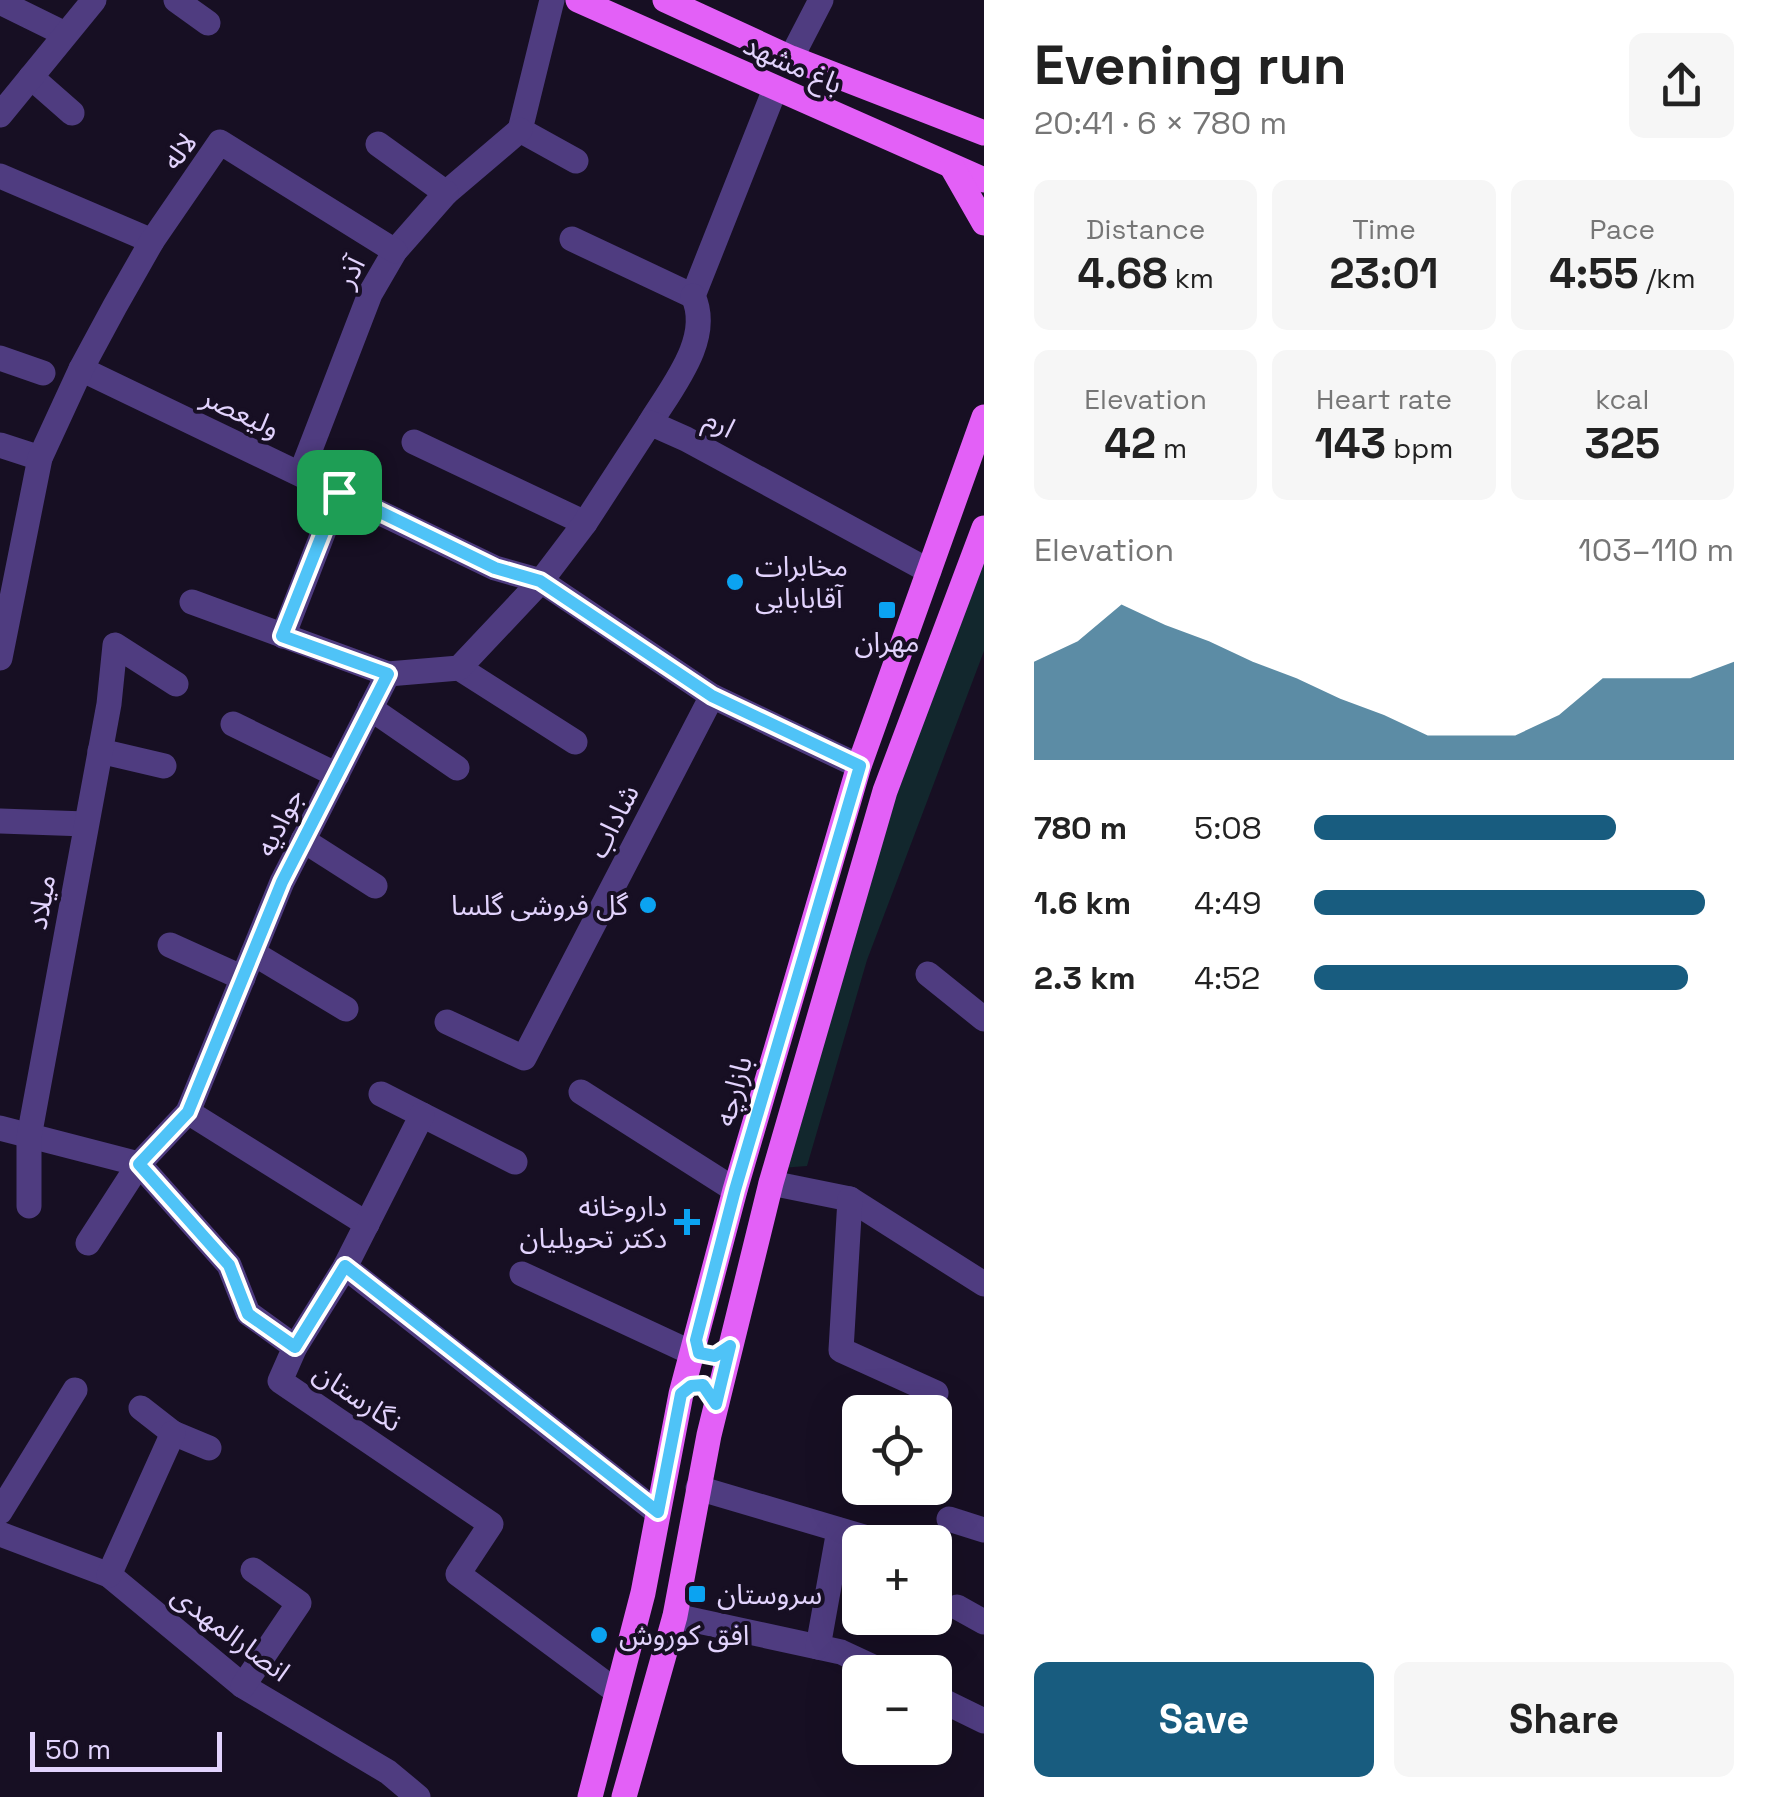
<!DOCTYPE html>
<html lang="en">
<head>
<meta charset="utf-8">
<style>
	:root { --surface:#fff; --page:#f6f6f6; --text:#222; --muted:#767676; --accent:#185c7f }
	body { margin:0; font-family:"Space Grotesk","Noto Sans Arabic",sans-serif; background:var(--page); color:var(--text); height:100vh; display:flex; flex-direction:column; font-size:38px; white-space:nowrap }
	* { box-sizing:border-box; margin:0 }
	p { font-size:32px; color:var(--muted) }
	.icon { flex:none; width:55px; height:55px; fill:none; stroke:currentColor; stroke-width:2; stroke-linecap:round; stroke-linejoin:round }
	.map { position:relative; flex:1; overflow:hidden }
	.panel { display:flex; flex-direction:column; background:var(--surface); width:800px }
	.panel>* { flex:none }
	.fabs { position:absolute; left:842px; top:1395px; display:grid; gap:20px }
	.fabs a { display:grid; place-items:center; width:110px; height:110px; border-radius:15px; background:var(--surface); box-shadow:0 10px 40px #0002; font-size:50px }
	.scale { position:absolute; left:30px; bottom:25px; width:192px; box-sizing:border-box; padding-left:10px; border:5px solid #e2d3fd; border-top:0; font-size:28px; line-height:35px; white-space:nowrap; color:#e2d3fd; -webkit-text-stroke:8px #170f23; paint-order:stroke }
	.pin { position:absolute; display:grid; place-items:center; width:85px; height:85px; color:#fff; margin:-42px; border-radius:20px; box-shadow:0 5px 15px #0006 }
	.round { display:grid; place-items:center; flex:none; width:105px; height:105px; border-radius:15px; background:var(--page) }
	.summary { display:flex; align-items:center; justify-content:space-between; height:170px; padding:0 50px }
	h1 { font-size:55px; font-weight:800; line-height:75px }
	.figures { display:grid; grid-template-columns:repeat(3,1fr); gap:15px; height:170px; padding:10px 50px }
	.figures div { display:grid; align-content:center; border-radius:15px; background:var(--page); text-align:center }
	.figures b { font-size:42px; font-weight:800 }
	.figures small { font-size:28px; font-weight:400 }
	.figures p { font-size:28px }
	.chart { height:280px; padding:20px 50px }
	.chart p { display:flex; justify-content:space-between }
	.chart svg { width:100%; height:180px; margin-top:10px; fill:var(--accent); opacity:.7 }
	.action { display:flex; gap:20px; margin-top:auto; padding:20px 50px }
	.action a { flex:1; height:115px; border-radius:15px; background:var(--accent); color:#fff; font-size:40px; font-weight:800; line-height:115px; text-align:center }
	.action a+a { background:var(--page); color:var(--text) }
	ul { padding:0 50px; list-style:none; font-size:32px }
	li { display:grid; grid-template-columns:160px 120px 1fr; align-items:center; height:75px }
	li i { height:25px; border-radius:12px; background:var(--accent) }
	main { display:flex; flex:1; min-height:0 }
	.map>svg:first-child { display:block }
</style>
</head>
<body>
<main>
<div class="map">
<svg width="984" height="1797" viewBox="0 0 984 1797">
	<rect width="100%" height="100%" fill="#170f23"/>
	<polygon fill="#12272d" points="984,561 984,651 867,960 807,1166 781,1168 864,870"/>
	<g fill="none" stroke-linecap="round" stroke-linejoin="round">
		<g stroke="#4f3c80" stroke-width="25">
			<polyline points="176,0 208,23"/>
			<polyline points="552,0 520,130 576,161"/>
			<polyline points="0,2 65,34"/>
			<polyline points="791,58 821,0"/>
			<polyline points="31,77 72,113"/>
			<polyline points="0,115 94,0"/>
			<polyline points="0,176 152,241"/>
			<polyline points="446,193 520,130"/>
			<polyline points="572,239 693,296 775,89"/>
			<polyline points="0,358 43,373"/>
			<polyline points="81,369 495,568 541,581 712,696 859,766"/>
			<path d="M650,423c22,-36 63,-85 43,-127"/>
			<polyline points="414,442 585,523"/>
			<polyline points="0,445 40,458"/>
			<polyline points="301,473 370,294 395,251 446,193 378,144"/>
			<polyline points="192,602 388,674"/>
			<polyline points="283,636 339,492"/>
			<polyline points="0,658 40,458 81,369 115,306 152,241 220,142 395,251"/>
			<polyline points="459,668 575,742"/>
			<polyline points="370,708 457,768"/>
			<polyline points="233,724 337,775"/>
			<polyline points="100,751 164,766"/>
			<polyline points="0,821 86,824"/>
			<polyline points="303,840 375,886"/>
			<polyline points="170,945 243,978"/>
			<polyline points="253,953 346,1009"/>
			<polyline points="928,974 984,1019"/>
			<polyline points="447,1022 524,1058 712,696"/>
			<polyline points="581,1092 735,1190"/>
			<polyline points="381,1094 515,1162"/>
			<polyline points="188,1112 367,1224"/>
			<polyline points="0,1128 139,1164 229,1265 248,1313 295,1347 280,1381 491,1524 458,1574 617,1692"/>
			<polyline points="771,1183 850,1199 984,1284"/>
			<polyline points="850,1199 841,1350 936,1393"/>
			<polyline points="29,1206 29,1137 109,704 115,645 176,684"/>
			<polyline points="88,1243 139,1164 188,1112 282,882 388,674 459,668 541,581 585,523 650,423 686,439 929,571"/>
			<polyline points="345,1267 657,1512"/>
			<polyline points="522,1274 692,1353"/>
			<polyline points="295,1347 345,1267 422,1115"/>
			<polyline points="141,1408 173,1433 209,1448"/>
			<polyline points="698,1488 874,1540"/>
			<polyline points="0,1512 75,1390"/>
			<polyline points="949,1519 984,1530"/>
			<polyline points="0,1534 109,1575 243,1686 388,1772 418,1797"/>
			<polyline points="109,1575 173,1433"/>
			<polyline points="957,1607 984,1622"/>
			<polyline points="675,1616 841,1652 884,1672"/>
			<polyline points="818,1647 839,1530"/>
			<polyline points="243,1686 299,1603 253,1570"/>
			<polyline points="935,1697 984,1721"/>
		</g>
		<g stroke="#e360f7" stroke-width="25">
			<polyline points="578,0 984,180"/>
			<polyline points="665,0 791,58 984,133"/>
			<polyline points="952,167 984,223"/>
			<polyline points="590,1797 643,1593 681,1394 735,1190 859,766 984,417"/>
			<polyline points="624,1797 675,1616 709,1435 771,1183 885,791 984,528"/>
		</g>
	</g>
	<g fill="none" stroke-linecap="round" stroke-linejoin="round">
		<defs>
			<polygon id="route" points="339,492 495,568 540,581 712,696 860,766 735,1190 696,1340 699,1353 715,1356 730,1346 716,1404 703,1385 691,1386 681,1394 658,1512 345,1266 295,1347 248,1314 229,1265 139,1164 188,1112 282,882 388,674 282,636"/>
		</defs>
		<use href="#route" stroke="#fff" stroke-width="20"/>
		<use href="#route" stroke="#4fc3f7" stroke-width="12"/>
	</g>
	<g fill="#0ba3f1" stroke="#170f23" stroke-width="4">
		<circle cx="735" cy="582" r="10"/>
		<rect x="877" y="600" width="20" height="20" rx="5"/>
		<circle cx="648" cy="905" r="10"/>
		<path d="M682 1207h10v10h10v10h-10v10h-10v-10h-10v-10h10z"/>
		<rect x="687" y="1584" width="20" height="20" rx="5"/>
		<circle cx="599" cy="1635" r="10"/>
	</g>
	<g text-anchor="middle" stroke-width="8" stroke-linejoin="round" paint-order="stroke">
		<g font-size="28" fill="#e2d3fd" stroke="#170f23">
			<text transform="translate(793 64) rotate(24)" y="10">باغ مشهد</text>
			<text transform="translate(179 151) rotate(-53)" y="10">لاله</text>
			<text transform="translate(350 272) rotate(-63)" y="10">آذر</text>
			<text transform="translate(241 412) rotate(25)" y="10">ولیعصر</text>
			<text transform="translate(720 423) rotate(28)" y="10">ارم</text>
			<text transform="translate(613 821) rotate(-63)" y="10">شاداب</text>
			<text transform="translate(279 822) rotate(-63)" y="10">جوادیه</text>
			<text transform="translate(41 902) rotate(-80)" y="10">میلاد</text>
			<text transform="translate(733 1091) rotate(-74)" y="10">بازارچه</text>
			<text transform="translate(358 1397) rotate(34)" y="10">نگارستان</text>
			<text transform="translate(231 1633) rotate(37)" y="10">انصارالمهدی</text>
		</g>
		<g font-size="28" fill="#e2d3fd" stroke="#170f23" text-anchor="start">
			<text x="755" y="576">مخابرات<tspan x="755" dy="32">آقابابایی</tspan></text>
			<text x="887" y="652" text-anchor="middle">مهران</text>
			<text x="628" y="915" text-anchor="end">گل فروشی گلسا</text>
			<text x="667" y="1216" text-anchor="end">داروخانه<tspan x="667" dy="32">دکتر تحویلیان</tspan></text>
			<text x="717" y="1604">سروستان</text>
			<text x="619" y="1645">افق کوروش</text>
		</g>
	</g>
</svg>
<div class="fabs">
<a><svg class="icon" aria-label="locate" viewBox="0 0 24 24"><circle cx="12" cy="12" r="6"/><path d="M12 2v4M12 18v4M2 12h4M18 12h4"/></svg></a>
<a>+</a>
<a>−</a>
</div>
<div class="scale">50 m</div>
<div class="pin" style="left:339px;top:492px;background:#1e9e55"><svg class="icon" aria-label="arrive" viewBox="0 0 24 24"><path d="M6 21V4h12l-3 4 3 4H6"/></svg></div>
</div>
<section class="panel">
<div class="summary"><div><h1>Evening run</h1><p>20:41 · 6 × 780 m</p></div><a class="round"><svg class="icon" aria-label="share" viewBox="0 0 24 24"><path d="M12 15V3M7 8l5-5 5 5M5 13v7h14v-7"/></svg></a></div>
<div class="figures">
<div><p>Distance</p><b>4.68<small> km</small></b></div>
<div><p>Time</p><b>23:01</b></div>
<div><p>Pace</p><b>4:55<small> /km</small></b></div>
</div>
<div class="figures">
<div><p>Elevation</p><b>42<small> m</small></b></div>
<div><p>Heart rate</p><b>143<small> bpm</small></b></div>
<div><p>kcal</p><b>325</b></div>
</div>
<div class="chart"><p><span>Elevation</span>103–110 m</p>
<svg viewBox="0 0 160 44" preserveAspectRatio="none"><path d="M0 44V20L10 15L20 6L30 11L40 15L50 20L60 24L70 29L80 33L90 38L100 38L110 38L120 33L130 24L140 24L150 24L160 20V44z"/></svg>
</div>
<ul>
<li><b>780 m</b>5:08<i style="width:72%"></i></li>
<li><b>1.6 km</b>4:49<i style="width:93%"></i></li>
<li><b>2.3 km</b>4:52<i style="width:89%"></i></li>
</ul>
<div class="action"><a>Save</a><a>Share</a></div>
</section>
</main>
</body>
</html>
